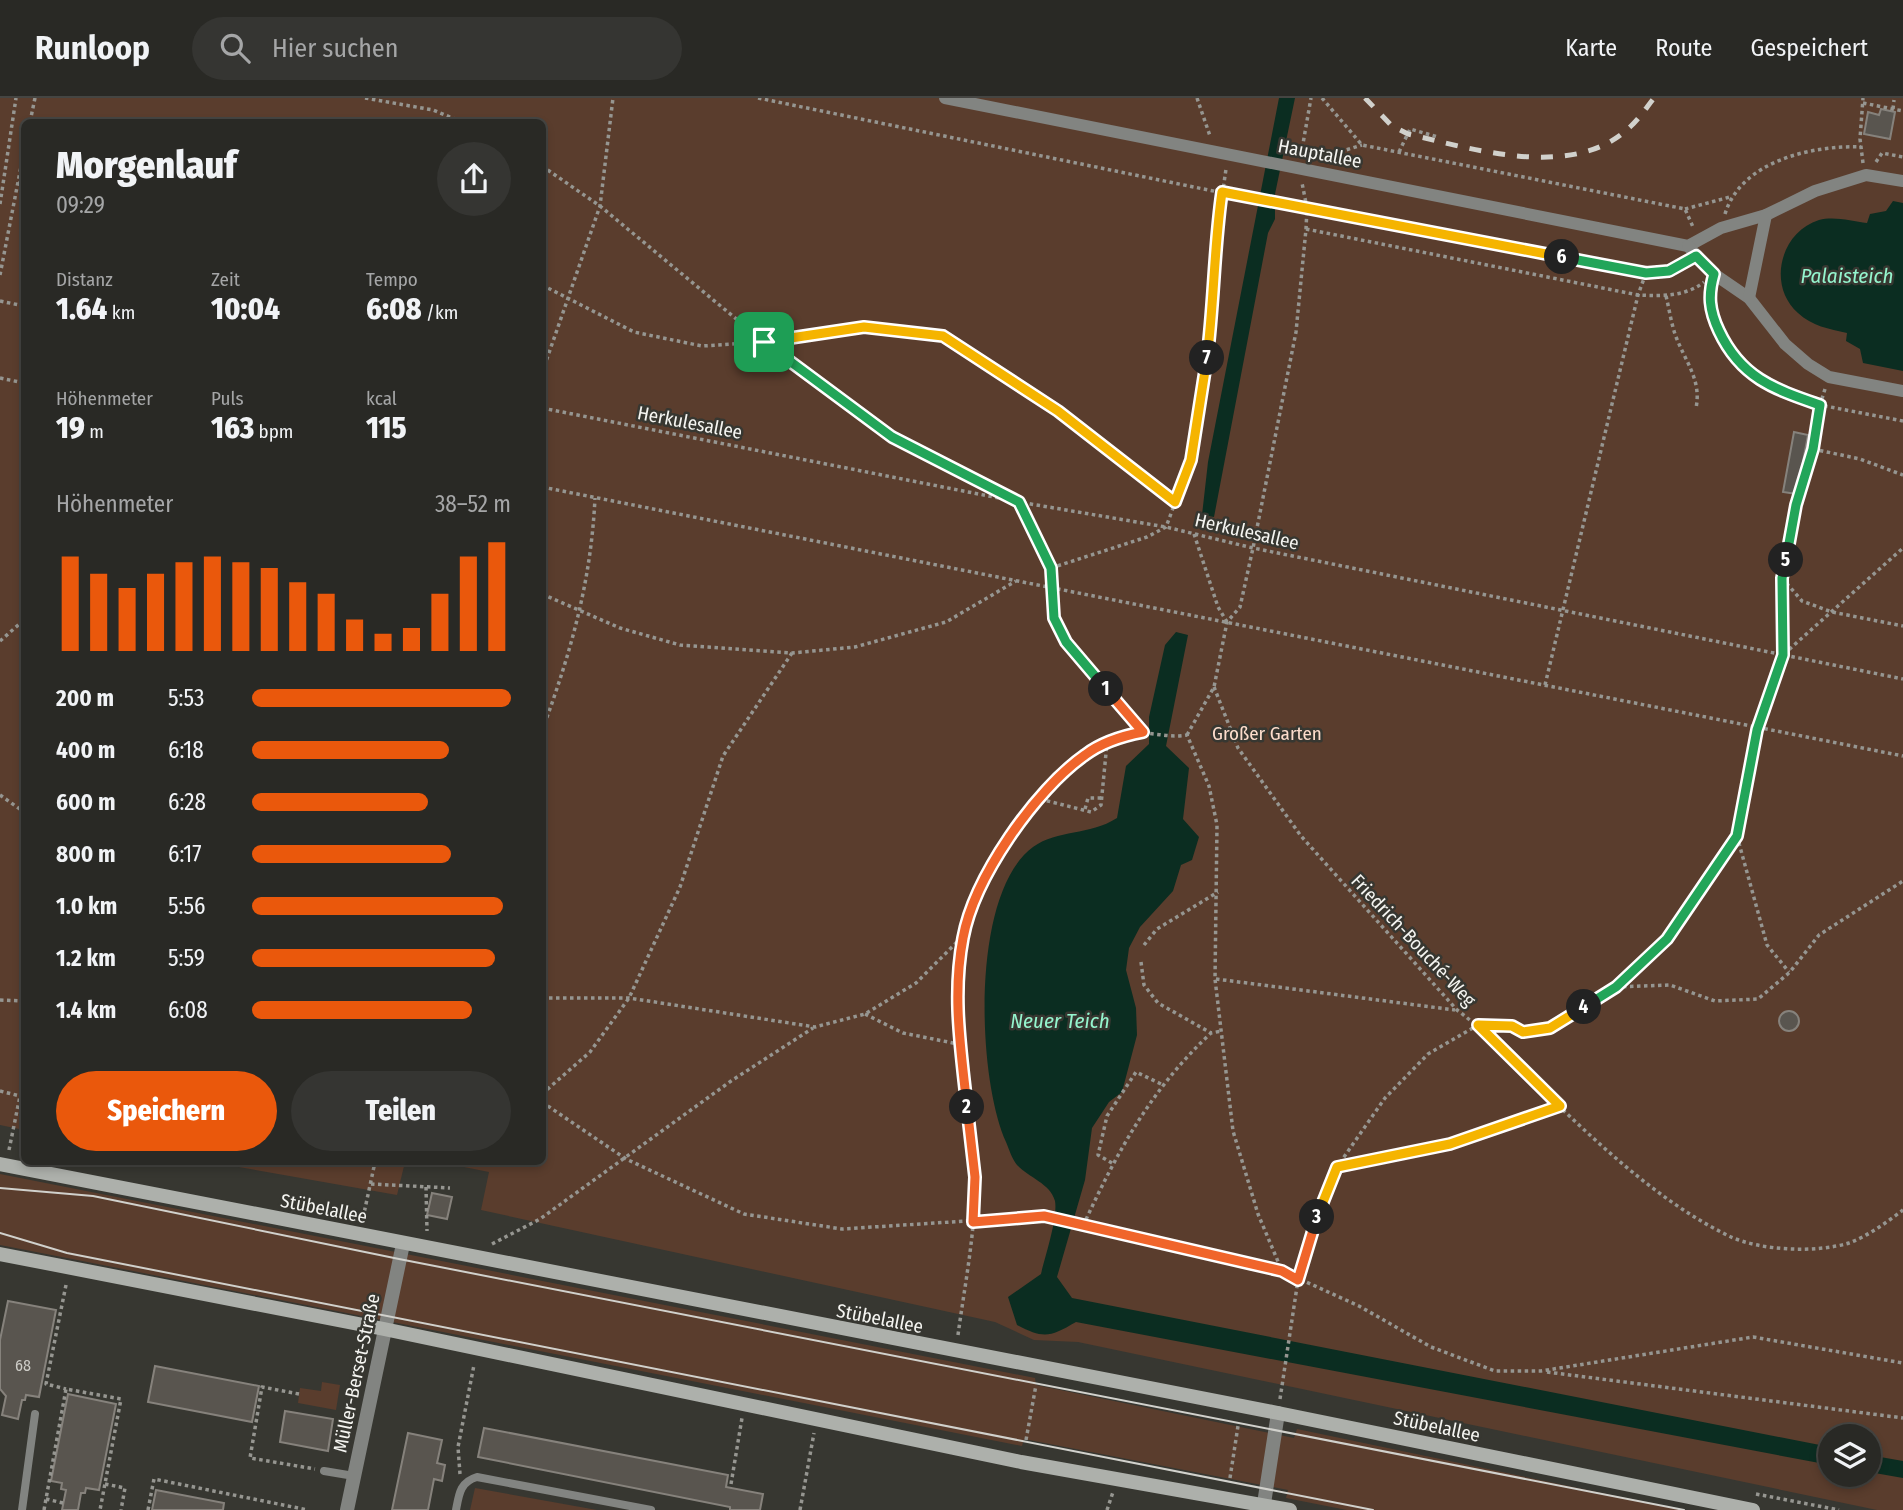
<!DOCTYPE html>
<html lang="de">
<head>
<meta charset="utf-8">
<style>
	:root { --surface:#292925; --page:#353532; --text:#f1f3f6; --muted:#a5a6a7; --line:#454542; --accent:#ea580c }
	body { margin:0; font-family:"Fira Sans Condensed",sans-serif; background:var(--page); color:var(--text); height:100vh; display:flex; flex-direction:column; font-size:26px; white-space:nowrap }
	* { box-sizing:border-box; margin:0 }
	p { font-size:23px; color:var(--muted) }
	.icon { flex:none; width:38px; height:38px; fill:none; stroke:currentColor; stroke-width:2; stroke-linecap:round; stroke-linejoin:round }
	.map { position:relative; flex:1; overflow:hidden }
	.drawer { position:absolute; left:21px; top:21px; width:525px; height:1046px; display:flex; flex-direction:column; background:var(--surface); border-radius:10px; box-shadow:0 4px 10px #0003,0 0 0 2px var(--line) }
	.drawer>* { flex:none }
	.controls { position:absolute; left:1818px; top:1326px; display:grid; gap:14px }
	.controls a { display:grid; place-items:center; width:63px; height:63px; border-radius:50%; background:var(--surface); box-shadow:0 4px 10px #0003,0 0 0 2px var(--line); font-size:35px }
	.pin { position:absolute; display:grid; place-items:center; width:60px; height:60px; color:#fff; margin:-30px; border-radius:14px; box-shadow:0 4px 10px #0006 }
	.km { position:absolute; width:35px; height:35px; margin:-18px; border-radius:50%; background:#222; color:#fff; font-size:19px; line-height:35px; text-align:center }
	.round { display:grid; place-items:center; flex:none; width:74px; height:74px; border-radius:37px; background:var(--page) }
	.overview { display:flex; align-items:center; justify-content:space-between; height:119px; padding:0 35px }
	h1 { font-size:38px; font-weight:800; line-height:52px }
	.metrics { display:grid; grid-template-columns:repeat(3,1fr); gap:10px; height:119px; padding:7px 35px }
	.metrics div { display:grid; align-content:center }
	.metrics b { font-size:30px; font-weight:800 }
	.metrics small { font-size:19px; font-weight:400 }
	.metrics p { font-size:19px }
	.chart { height:196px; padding:14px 35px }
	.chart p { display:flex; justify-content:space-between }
	.chart svg { width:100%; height:126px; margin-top:7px; stroke:var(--accent); stroke-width:6 }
	.cta { display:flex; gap:14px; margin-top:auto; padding:14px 35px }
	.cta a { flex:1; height:80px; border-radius:42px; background:var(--accent); color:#fff; font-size:28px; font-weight:800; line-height:80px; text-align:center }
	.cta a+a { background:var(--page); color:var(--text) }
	ul { padding:0 35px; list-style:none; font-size:23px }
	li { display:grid; grid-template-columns:112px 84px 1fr; align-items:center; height:52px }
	li i { height:18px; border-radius:9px; background:var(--accent) }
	header { display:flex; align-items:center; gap:42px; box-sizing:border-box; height:98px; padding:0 35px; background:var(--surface); border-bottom:2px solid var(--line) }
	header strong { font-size:33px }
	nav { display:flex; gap:38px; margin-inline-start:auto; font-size:24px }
	.search { width:490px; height:63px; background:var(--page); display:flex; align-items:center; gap:18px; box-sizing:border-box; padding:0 24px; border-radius:38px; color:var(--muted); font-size:26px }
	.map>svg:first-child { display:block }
</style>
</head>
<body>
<header>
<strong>Runloop</strong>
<div class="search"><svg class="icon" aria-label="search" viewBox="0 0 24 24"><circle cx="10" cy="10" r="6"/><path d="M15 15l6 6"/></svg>Hier suchen</div>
<nav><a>Karte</a><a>Route</a><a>Gespeichert</a></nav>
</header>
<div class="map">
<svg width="1903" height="1412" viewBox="0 0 1903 1412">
	<rect width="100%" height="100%" fill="#373731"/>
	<g fill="#5a3d2d" fill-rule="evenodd">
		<path d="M0,0h1903v1412h-26l-799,-168 -44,-2 -39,-18 -514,-112 8,-38 -50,-10h103v-1040h-518v1008l-24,-5zM1830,1339h39v38h-39z"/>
		<polygon points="210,1064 405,1064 397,1097"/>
		<polygon points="0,1076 1035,1280 1036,1287 1294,1340 1297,1331 1683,1412 1347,1412 1286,1400 1288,1392 1024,1341 1022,1348 72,1161 0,1147"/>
		<polygon points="322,1284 340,1287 336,1312 298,1305 300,1290 321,1293"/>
		<polygon points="475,1390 597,1412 470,1412"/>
	</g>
	<g fill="#0b2d21">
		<polygon points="1279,0 1295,0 1275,96 1275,121 1268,135 1214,419 1202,417 1208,364"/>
		<path d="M1893,103l10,2v168l-40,-8 -3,-14 -14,-8 1,-8c-18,-4 -35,-7 -49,-20 -31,-27 -18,-81 21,-93 15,-4 33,1 48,3l3,-9 16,-3z"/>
		<path d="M1176,534l12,3 -22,111 23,22 -6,51 16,18 -7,23 -11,5 -8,26 -33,36 -11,21 -3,22 10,38 1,27 -15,57 -13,10 -17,26 -7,52 -28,97 15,21 758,149v18l-754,-143c-26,15 -32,17 -59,3l-9,-28 33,-23c4,-17 17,-56 14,-73 -5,-18 -26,-23 -38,-36 -5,-6 -8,-16 -11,-23 -29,-64 -36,-249 27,-295 25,-18 56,-11 84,-29l9,-52 23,-22v-27l16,-72z"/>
		<polygon points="1869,1357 1903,1363 1903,1380 1869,1374"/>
	</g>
	<g fill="#59554f" stroke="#86827c" stroke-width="2">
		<polygon points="1881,11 1895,14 1890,41 1864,36 1868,14 1879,17"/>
		<polygon points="1794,334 1808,337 1797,396 1783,394"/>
		<circle cx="1789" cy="923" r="10"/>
		<polygon points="432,1095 452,1099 447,1121 427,1117"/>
		<polygon points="8,1203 56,1212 39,1299 26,1297 25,1302 22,1302 18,1321 2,1317 6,1298 0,1291 0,1242"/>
		<polygon points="155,1268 259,1288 252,1324 148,1304"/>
		<polygon points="68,1296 116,1306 99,1392 86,1390 85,1395 81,1395 78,1412 62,1412 66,1392 61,1391 62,1385 51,1383"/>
		<polygon points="285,1313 333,1321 328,1353 280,1344"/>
		<polygon points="484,1330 728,1377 726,1389 763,1396 760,1412 730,1412 730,1409 478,1359"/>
		<polygon points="408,1335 442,1342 437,1365 445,1367 442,1383 434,1381 428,1412 392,1412"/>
		<polygon points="156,1392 224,1405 223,1412 152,1412"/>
	</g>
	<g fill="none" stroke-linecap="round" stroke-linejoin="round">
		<g stroke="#969691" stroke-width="3.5" stroke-dasharray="3.5 3.5" stroke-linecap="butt">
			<polyline points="365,0 433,12 462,24"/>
			<polyline points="758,0 1277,106 1646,175 1669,173 1685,164"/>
			<polyline points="1197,0 1210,38"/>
			<polyline points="1322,0 1362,47 1685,111 1693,129"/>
			<polyline points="1863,5 1903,13"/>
			<polyline points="1893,11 1894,2"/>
			<polyline points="30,24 35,0"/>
			<polyline points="1399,54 1410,31 1438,39"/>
			<polyline points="1301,57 1311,0"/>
			<polyline points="1320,60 1362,47"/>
			<polyline points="1876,64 1882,55 1903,59"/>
			<polyline points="1863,65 1860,41 1863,0"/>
			<polyline points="542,68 600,108 764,244 892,339 1019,404 1051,470 1054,520 1066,544 1143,634"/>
			<polyline points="18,84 24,89"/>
			<polyline points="0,106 16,0"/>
			<polyline points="1685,111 1730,99"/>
			<path d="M1725,116c16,-53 87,-69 136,-67"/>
			<path d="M1306,131l332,66c23,1 47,2 66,-13"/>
			<polyline points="0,177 24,53"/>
			<polyline points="542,187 634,234 702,248 764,244 864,229 943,238 1058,313 1175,404"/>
			<path d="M1666,198c3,12 5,26 9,38 9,26 27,45 21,74"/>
			<polyline points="0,203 24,208"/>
			<polyline points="542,275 600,108 613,0"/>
			<polyline points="0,280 24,285"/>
			<polyline points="1825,291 1820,307 1903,323"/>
			<polyline points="542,310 1019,404 1166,429 1253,450 1903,581"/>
			<polyline points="1813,351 1860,361 1903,377"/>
			<polyline points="542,389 1903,658"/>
			<polyline points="1194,436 1218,509 1227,524"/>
			<polyline points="1051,470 1147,439 1166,429 1191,362 1213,215 1213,162 1226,71"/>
			<polyline points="1782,480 1802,503 1832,514 1903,528"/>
			<polyline points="542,496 620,530 680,547 792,555 855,549 946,524 1016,483"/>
			<polyline points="0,543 24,522"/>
			<polyline points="1784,556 1903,450"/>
			<polyline points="1545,587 1638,197 1646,175"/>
			<path d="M1214,589l24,61 63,88 156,174c22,16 38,35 58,54 63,60 135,134 214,172 31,15 87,17 120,7 19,-7 38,-21 54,-33"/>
			<path d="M542,633c29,-79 49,-149 53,-233"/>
			<polyline points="1187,637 1214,589 1227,524 1240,509 1253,450 1296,234 1306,131 1307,110 1302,85"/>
			<polyline points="0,697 24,714"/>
			<polyline points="1040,701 1091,714 1101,707 1107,645"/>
			<polyline points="1085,711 1088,700 1102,700"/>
			<polyline points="1737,738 1767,847 1789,874"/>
			<polyline points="1144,847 1157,831 1218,794"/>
			<polyline points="1141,864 1144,887 1158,905 1211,935"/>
			<polyline points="1216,881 1455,912"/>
			<polyline points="1616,889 1670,887 1715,903 1758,901 1790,874 1819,837 1903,783"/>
			<polyline points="542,900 629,900 815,929 865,916 916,885 963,838"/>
			<polyline points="0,902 24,903"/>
			<polyline points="865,916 903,935 958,946"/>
			<polyline points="0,993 24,999"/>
			<polyline points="542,996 590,954 629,900 680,789 723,658 792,555"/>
			<polyline points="542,1004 626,1061 744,1116 842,1131 1044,1118 1282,1173 1359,1208 1431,1249 1495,1273 1541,1273 1753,1239 1903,1265"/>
			<polyline points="9,1052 20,998"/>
			<polyline points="1112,1065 1098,1057 1107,1018 1136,974 1161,986"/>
			<polyline points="1339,1069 1450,1046 1560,1008"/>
			<polyline points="371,1086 450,1090"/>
			<polyline points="426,1089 427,1133"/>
			<polyline points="363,1120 375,1064"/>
			<path d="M1083,1128c34,-74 68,-137 128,-193l11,-2"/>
			<polyline points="492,1146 540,1121 731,983 813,930"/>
			<polyline points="66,1187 46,1286 66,1291"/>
			<path d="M958,1237c7,-52 18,-105 17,-158 -2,-44 -11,-88 -17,-131 -12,-90 18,-167 73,-236 24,-30 56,-64 94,-75 21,-6 41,4 62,0l22,51 8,39 -2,154 18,152 25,83 24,57"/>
			<polyline points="1547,1274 1903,1320"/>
			<polyline points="299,1296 262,1289 250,1360 315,1371"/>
			<path d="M1280,1301l18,-119 20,-67 19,-46 48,-69 43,-44 50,-29 34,1 11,6 27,-4 66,-41 51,-49 70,-102 20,-106 26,-75 -1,-77 14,-73 17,-56 7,-44c-51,-18 -80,-28 -104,-79 -4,-10 -9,-26 -7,-37"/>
			<polyline points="1026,1342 1036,1287"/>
			<polyline points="460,1376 458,1349 474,1267"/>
			<polyline points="1230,1380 1238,1328"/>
			<polyline points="105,1386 125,1390 121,1412"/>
			<polyline points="731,1386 742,1320"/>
			<polyline points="1756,1396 1839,1412"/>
			<polyline points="46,1401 63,1405"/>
			<polyline points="44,1412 66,1291 121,1301 100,1412"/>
			<polyline points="148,1412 154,1381 308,1412"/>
			<polyline points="800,1412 814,1335"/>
			<polyline points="1107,1412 1113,1394"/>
		</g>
		<g stroke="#828481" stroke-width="8">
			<polyline points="324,1373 354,1378"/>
			<polyline points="22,1412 35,1316"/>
			<path d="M456,1412c3,-16 4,-28 21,-33l174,33"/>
		</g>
		<g stroke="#828481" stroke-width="12">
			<polyline points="945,0 1688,148 1721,130 1766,117 1815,93 1866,77 1903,83"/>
			<polyline points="1688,148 1714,176 1749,200 1785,246 1808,266 1829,279 1903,293"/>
			<polyline points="1749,200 1766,117"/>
		</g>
		<g stroke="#828481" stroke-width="14">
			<polyline points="347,1412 403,1146"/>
			<polyline points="1263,1412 1278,1315"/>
		</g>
		<g stroke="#adb0ab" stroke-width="14">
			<polyline points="0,1066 1278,1315 1753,1412"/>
			<polyline points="0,1156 384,1231 1021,1364 1290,1412"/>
		</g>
		<g stroke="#d1d1cc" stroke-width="2">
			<polyline points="0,1090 93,1098 399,1161 1684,1412"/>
			<polyline points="0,1135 67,1155 1373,1412"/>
		</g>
		<path stroke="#d1d1cc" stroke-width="5" stroke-dasharray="12 12" stroke-linecap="butt" d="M1365,0l27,28 16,8c65,15 166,47 222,-7 9,-8 16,-19 24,-29"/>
	</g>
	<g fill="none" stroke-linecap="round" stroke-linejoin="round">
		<defs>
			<polyline id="split-1" points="764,244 892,339 1019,404 1051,470 1054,520 1066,544 1106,591"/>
			<path id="split-2" d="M967,1009c-6,-58 -15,-111 -4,-169 11,-60 72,-148 122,-183 17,-13 37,-19 58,-23l-37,-43"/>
			<polyline id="split-3" points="967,1009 975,1079 973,1124 1044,1118 1282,1173 1298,1182 1317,1119"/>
			<polyline id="split-4" points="1317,1119 1337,1069 1450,1046 1560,1008 1478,927 1512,928 1523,934 1550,930 1584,909"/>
			<polyline id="split-5" points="1584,909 1616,889 1667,841 1737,738 1757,632 1783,557 1782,480 1786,462"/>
			<path id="split-6" d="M1562,159l84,16 23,-2 27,-15 18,18c-6,21 -5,36 5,57 22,47 55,58 101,74l-7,44 -17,56 -10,55"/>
			<path id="split-7" d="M1207,260c7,-55 7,-111 15,-166l340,65"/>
			<polyline id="split-8" points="764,244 864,229 943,238 1058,313 1175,404 1191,362 1207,260"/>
		</defs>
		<use href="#split-1" stroke="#fff" stroke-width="14"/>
		<use href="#split-2" stroke="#fff" stroke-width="14"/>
		<use href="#split-3" stroke="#fff" stroke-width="14"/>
		<use href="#split-4" stroke="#fff" stroke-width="14"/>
		<use href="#split-5" stroke="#fff" stroke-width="14"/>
		<use href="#split-6" stroke="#fff" stroke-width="14"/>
		<use href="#split-7" stroke="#fff" stroke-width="14"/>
		<use href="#split-8" stroke="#fff" stroke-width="14"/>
		<use href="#split-1" stroke="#22a559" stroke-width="9"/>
		<use href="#split-2" stroke="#f0652b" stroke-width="9"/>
		<use href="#split-3" stroke="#f0652b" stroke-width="9"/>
		<use href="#split-4" stroke="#f5b400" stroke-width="9"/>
		<use href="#split-5" stroke="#22a559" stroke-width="9"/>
		<use href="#split-6" stroke="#22a559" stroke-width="9"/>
		<use href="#split-7" stroke="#f5b400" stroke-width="9"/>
		<use href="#split-8" stroke="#f5b400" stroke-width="9"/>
	</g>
	<g text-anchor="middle" stroke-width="5" stroke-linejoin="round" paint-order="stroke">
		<g font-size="16" fill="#cecdc8">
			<text x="23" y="1273">68</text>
		</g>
		<g font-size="19" fill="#f5f5f1" stroke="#373731">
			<text transform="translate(1320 55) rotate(11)" y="7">Hauptallee</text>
			<text transform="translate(690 324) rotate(11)" y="7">Herkulesallee</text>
			<text transform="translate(1247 433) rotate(13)" y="7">Herkulesallee</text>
			<text transform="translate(1414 842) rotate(47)" y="7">Friedrich-Bouché-Weg</text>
			<text transform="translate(324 1110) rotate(11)" y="7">Stübelallee</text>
			<text transform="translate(880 1220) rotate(11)" y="7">Stübelallee</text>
			<text transform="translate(356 1275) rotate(-78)" y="7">Müller-Berset-Straße</text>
			<text transform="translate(1437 1328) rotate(12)" y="7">Stübelallee</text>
		</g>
		<g font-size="19" fill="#fdddcc" stroke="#373731">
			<text x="1267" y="642">Großer Garten</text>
		</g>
		<g font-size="21" font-style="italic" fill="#95f5ce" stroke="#373731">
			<text x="1847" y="185">Palaisteich</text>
			<text x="1060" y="930">Neuer Teich</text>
		</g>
	</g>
</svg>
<div class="controls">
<a><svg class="icon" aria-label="layers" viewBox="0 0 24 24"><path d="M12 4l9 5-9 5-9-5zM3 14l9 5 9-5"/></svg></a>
</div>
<div class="pin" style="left:764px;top:244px;background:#1e9e55"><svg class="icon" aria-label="arrive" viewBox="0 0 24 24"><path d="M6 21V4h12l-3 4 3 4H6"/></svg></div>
<b class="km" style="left:1106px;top:591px">1</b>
<b class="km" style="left:967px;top:1009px">2</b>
<b class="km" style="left:1317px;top:1119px">3</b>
<b class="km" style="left:1584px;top:909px">4</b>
<b class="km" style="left:1786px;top:462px">5</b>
<b class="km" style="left:1562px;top:159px">6</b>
<b class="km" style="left:1207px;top:260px">7</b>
<section class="drawer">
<div class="overview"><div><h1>Morgenlauf</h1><p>09:29</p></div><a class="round"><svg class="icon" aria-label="share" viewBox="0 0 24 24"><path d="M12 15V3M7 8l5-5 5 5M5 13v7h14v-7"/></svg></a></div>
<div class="metrics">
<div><p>Distanz</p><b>1.64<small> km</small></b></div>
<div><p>Zeit</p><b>10:04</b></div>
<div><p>Tempo</p><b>6:08<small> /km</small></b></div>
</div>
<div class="metrics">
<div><p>Höhenmeter</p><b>19<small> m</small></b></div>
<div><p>Puls</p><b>163<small> bpm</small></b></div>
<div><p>kcal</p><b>115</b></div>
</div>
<div class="chart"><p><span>Höhenmeter</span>38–52 m</p>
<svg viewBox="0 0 160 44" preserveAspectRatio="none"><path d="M5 44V11M15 44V17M25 44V22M35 44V17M45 44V13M55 44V11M65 44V13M75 44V15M85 44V20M95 44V24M105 44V33M115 44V38M125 44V36M135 44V24M145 44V11M155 44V6"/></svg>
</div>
<ul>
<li><b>200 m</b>5:53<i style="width:100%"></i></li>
<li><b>400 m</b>6:18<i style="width:76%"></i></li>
<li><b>600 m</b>6:28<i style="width:68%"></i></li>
<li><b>800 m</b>6:17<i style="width:77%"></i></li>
<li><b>1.0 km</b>5:56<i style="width:97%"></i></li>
<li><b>1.2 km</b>5:59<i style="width:94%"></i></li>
<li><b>1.4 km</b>6:08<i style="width:85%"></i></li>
</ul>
<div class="cta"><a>Speichern</a><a>Teilen</a></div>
</section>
</div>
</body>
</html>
